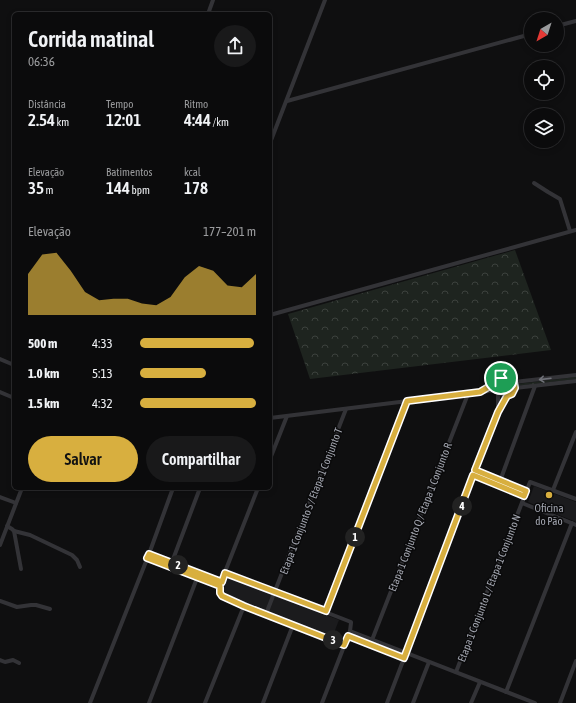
<!DOCTYPE html>
<html lang="pt">
<head>
<meta charset="utf-8">
<style>
	:root { --surface:#0b0b0c; --page:#19191a; --text:#f1f3f6; --muted:#9a9b9d; --line:#2b2b2d; --accent:#d8af3f }
	body { margin:0; font-family:"Asap Condensed",sans-serif; background:var(--page); color:var(--text); height:100vh; display:flex; flex-direction:column; font-size:15px; white-space:nowrap }
	* { box-sizing:border-box; margin:0 }
	p { font-size:13px; color:var(--muted) }
	.icon { flex:none; width:22px; height:22px; fill:none; stroke:currentColor; stroke-width:2; stroke-linecap:round; stroke-linejoin:round }
	.map { position:relative; flex:1; overflow:hidden }
	.sheet { position:absolute; left:12px; top:12px; width:260px; height:478px; display:flex; flex-direction:column; background:var(--surface); border-radius:6px; box-shadow:0 2px 6px #0003,0 0 0 1px var(--line) }
	.sheet>* { flex:none }
	.needle { width:26px; rotate:219deg }
	.controls { position:absolute; left:524px; top:12px; display:grid; gap:8px }
	.controls a { display:grid; place-items:center; width:40px; height:40px; border-radius:50%; background:var(--surface); box-shadow:0 2px 6px #0003,0 0 0 1px var(--line); font-size:20px }
	.pin { position:absolute; display:grid; place-items:center; width:34px; height:34px; color:#fff; margin:-17px; border:2px solid #fff; border-radius:50%; box-shadow:0 1px 4px #0007 }
	.km { position:absolute; width:20px; height:20px; margin:-10px; border-radius:50%; background:#222; color:#fff; font-size:11px; line-height:20px; text-align:center }
	.round { display:grid; place-items:center; flex:none; width:42px; height:42px; border-radius:21px; background:var(--page) }
	.headline { display:flex; align-items:center; justify-content:space-between; height:68px; padding:0 16px }
	h1 { font-size:22px; font-weight:600; line-height:30px }
	.metrics { display:grid; grid-template-columns:repeat(3,1fr); gap:6px; height:68px; padding:4px 16px }
	.metrics div { display:grid; align-content:center }
	.metrics b { font-size:17px; font-weight:600 }
	.metrics small { font-size:11px; font-weight:400 }
	.metrics p { font-size:11px }
	.chart { height:112px; padding:8px 16px }
	.chart p { display:flex; justify-content:space-between }
	.chart svg { width:100%; height:72px; margin-top:4px; fill:var(--accent); opacity:.7 }
	.primary-button { display:flex; gap:8px; margin-top:auto; padding:8px 16px }
	.primary-button a { flex:1; height:46px; border-radius:24px; background:var(--accent); color:#111; font-size:16px; font-weight:600; line-height:46px; text-align:center }
	.primary-button a+a { background:var(--page); color:var(--text) }
	ul { padding:0 16px; list-style:none; font-size:13px }
	li { display:grid; grid-template-columns:64px 48px 1fr; align-items:center; height:30px }
	li i { height:10px; border-radius:5px; background:var(--accent) }
	.map>svg:first-child { display:block }
</style>
</head>
<body>
<div class="map">
<svg width="576" height="703" viewBox="0 0 576 703">
	<defs>
		<pattern id="grass-tufts" width="24" height="20" patternUnits="userSpaceOnUse"><rect width="24" height="20" fill="#1e241f"/><path d="M3 7l-1-3M5 7V3M7 7l1-3M15 17l-1-3M17 17v-4M19 17l1-3" fill="none" stroke="#3c413d"/></pattern>
		<pattern id="forest-crowns" width="20" height="18" patternUnits="userSpaceOnUse"><rect width="20" height="18" fill="#1e241f"/><path d="M2 6a3 3 0 1 1 6 0M12 15a3 3 0 1 1 6 0" fill="none" stroke="#3c413d"/></pattern>
	</defs>
	<rect width="100%" height="100%" fill="#0f0f10"/>
	<g fill="#1b1b1d">
		<polygon points="534,486 576,502 576,522 528,502"/>
		<polygon points="228,577 339,620 332,638 222,593"/>
	</g>
	<g fill="url(#grass-tufts)">
		<polygon points="576,377 576,379 517,386 517,384"/>
		<circle cx="505" cy="386" r="7"/>
	</g>
	<polygon fill="url(#forest-crowns)" points="515,250 551,350 310,379 288,314"/>
	<g fill="none" stroke-linecap="round" stroke-linejoin="round">
		<g stroke="#333337" stroke-width="4">
			<polyline points="208,14 213,0"/>
			<polyline points="557,26 576,21"/>
			<polyline points="287,101 531,34"/>
			<polyline points="270,143 325,0"/>
			<polyline points="534,183 548,192 560,199 570,231"/>
			<polyline points="270,315 576,230"/>
			<polyline points="0,359 14,365"/>
			<circle cx="505" cy="386" r="9"/>
			<polyline points="514,382 576,375"/>
			<polyline points="515,388 576,381"/>
			<polyline points="482,391 497,383"/>
			<polyline points="0,392 14,398"/>
			<polyline points="498,410 498,393"/>
			<polyline points="270,418 497,390"/>
			<polyline points="270,459 287,416"/>
			<polyline points="475,470 526,491"/>
			<polyline points="473,475 525,496"/>
			<polyline points="500,481 535,386"/>
			<polyline points="258,488 221,582 220,586 220,595 244,606 344,645"/>
			<polyline points="553,490 576,432"/>
			<polyline points="0,497 16,503"/>
			<polyline points="522,503 576,525"/>
			<polyline points="7,526 12,529 14,531 21,569"/>
			<polyline points="14,531 30,535 72,555 77,560 80,567"/>
			<polyline points="0,545 22,488"/>
			<polyline points="149,554 221,582"/>
			<polyline points="147,558 220,586"/>
			<polyline points="172,562 200,488"/>
			<polyline points="225,573 351,622 351,623 350,631 322,703"/>
			<polyline points="0,601 17,607 31,605 36,605 50,609"/>
			<polyline points="326,611 407,401"/>
			<polyline points="266,614 346,409"/>
			<polyline points="350,631 535,703"/>
			<polyline points="348,636 404,658"/>
			<polyline points="372,640 468,394"/>
			<polyline points="0,660 5,662 13,660 19,663"/>
			<polyline points="456,672 530,482 576,499"/>
			<polyline points="506,692 572,523"/>
			<polyline points="90,703 149,554 173,488"/>
			<polyline points="149,703 199,573"/>
			<polyline points="205,703 244,606"/>
			<polyline points="263,703 293,625"/>
			<polyline points="387,703 498,412 507,396"/>
			<polyline points="413,703 429,662"/>
			<polyline points="471,703 480,682"/>
			<polyline points="560,703 576,661"/>
		</g>
	</g>
	<defs><path id="oneway-shaft" d="M-6 0H5M1.5-3L5.5 0L1.5 3" fill="none" stroke-width="1.6" stroke-linecap="round" stroke-linejoin="round"/></defs>
	<use stroke="#707279" href="#oneway-shaft" transform="translate(545 379) rotate(173)"/>
	<g fill="none" stroke-linecap="round" stroke-linejoin="round">
		<defs>
			<polygon id="route" points="504,377 507,377 512,380 514,382 515,388 512,394 507,396 498,412 475,470 526,491 524,496 473,475 404,658 348,636 344,645 244,606 222,596 220,593 220,586 147,558 149,554 222,582 225,573 326,611 407,401 480,392 497,382 501,378"/>
		</defs>
		<use href="#route" stroke="#fff" stroke-width="8"/>
		<use href="#route" stroke="#d8af3f" stroke-width="5"/>
	</g>
	<circle fill="#d8af3f" stroke="#0a0a0b" stroke-width="1.5" cx="549" cy="495" r="4"/>
	<g text-anchor="middle" stroke-width="3" stroke-linejoin="round" paint-order="stroke">
		<g font-size="11" fill="#a2a5af" stroke="#0a0a0b">
			<text transform="translate(311 501) rotate(-69)" y="4">Etapa 1 Conjunto S / Etapa 1 Conjunto T</text>
			<text transform="translate(420 517) rotate(-69)" y="4">Etapa 1 Conjunto Q / Etapa 1 Conjunto R</text>
			<text transform="translate(489 588) rotate(-69)" y="4">Etapa 1 Conjunto L / Etapa 1 Conjunto N</text>
		</g>
		<g font-size="11" fill="#a2a5af" stroke="#0a0a0b">
			<text x="549" y="512">Oficina<tspan x="549" dy="13">do Pão</tspan></text>
		</g>
	</g>
</svg>
<div class="controls">
<a><svg class="needle" viewBox="-14 -14 28 28"><path d="M0-13l5 13h-10z" fill="#e53935"/><path d="M0 13l5-13h-10z" fill="#9a9b9d"/></svg></a>
<a><svg class="icon" aria-label="locate" viewBox="0 0 24 24"><circle cx="12" cy="12" r="6"/><path d="M12 2v4M12 18v4M2 12h4M18 12h4"/></svg></a>
<a><svg class="icon" aria-label="layers" viewBox="0 0 24 24"><path d="M12 4l9 5-9 5-9-5zM3 14l9 5 9-5"/></svg></a>
</div>
<div class="pin" style="left:501px;top:378px;background:#1e9e55"><svg class="icon" aria-label="arrive" viewBox="0 0 24 24"><path d="M6 21V4h12l-3 4 3 4H6"/></svg></div>
<b class="km" style="left:355px;top:537px">1</b>
<b class="km" style="left:178px;top:565px">2</b>
<b class="km" style="left:333px;top:640px">3</b>
<b class="km" style="left:462px;top:506px">4</b>
<section class="sheet">
<div class="headline"><div><h1>Corrida matinal</h1><p>06:36</p></div><a class="round"><svg class="icon" aria-label="share" viewBox="0 0 24 24"><path d="M12 15V3M7 8l5-5 5 5M5 13v7h14v-7"/></svg></a></div>
<div class="metrics">
<div><p>Distância</p><b>2.54<small> km</small></b></div>
<div><p>Tempo</p><b>12:01</b></div>
<div><p>Ritmo</p><b>4:44<small> /km</small></b></div>
</div>
<div class="metrics">
<div><p>Elevação</p><b>35<small> m</small></b></div>
<div><p>Batimentos</p><b>144<small> bpm</small></b></div>
<div><p>kcal</p><b>178</b></div>
</div>
<div class="chart"><p><span>Elevação</span>177–201 m</p>
<svg viewBox="0 0 160 44" preserveAspectRatio="none"><path d="M0 44V19L10 7L20 6L30 17L40 30L50 35L60 34L70 34L80 37L90 38L100 33L110 21L120 14L130 17L140 26L150 27L160 19V44z"/></svg>
</div>
<ul>
<li><b>500 m</b>4:33<i style="width:98%"></i></li>
<li><b>1.0 km</b>5:13<i style="width:57%"></i></li>
<li><b>1.5 km</b>4:32<i style="width:100%"></i></li>
</ul>
<div class="primary-button"><a>Salvar</a><a>Compartilhar</a></div>
</section>
</div>
</body>
</html>
